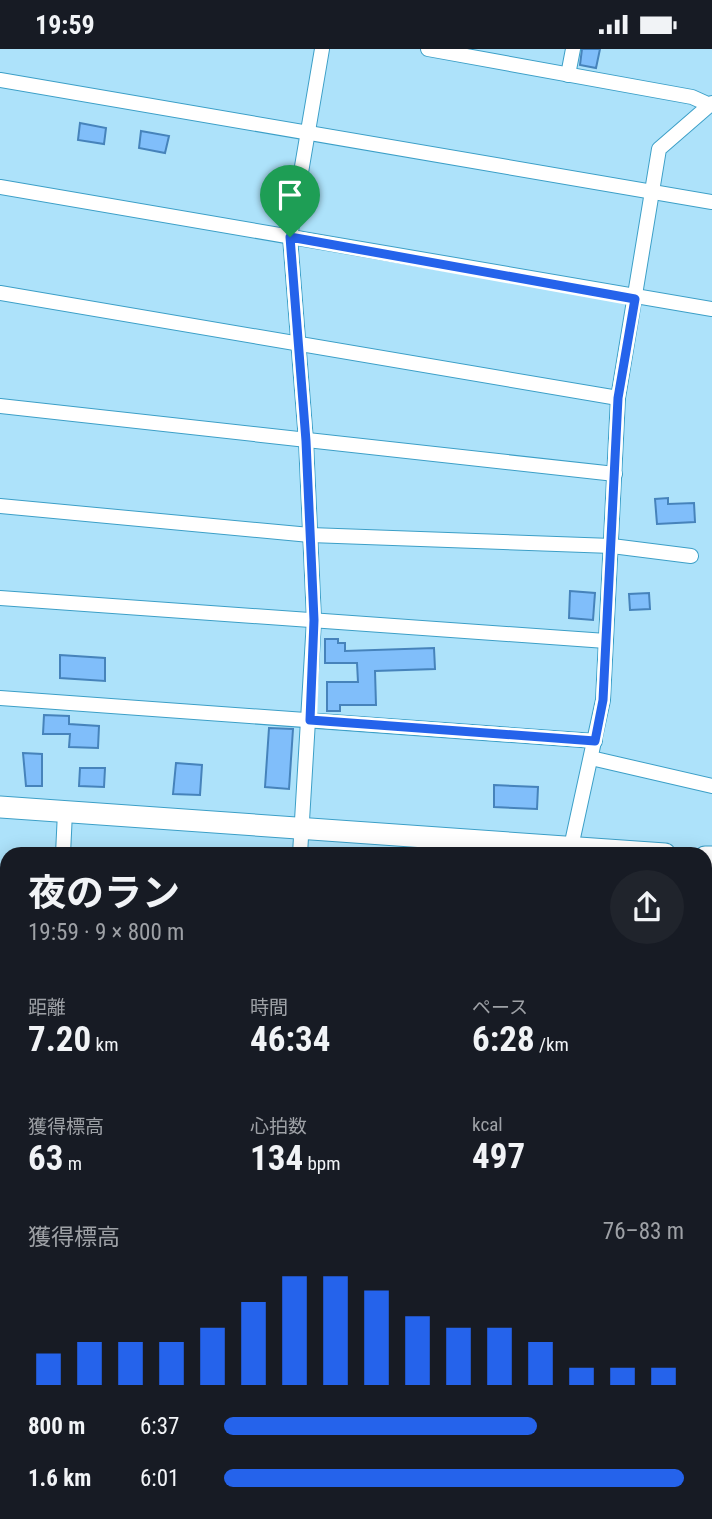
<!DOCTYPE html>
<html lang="ja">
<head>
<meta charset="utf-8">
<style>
	:root { --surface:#171b24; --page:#20242c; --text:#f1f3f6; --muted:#9ea1a6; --accent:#2563eb }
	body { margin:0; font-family:"Roboto Condensed","Noto Sans JP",sans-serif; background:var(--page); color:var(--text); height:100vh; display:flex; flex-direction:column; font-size:26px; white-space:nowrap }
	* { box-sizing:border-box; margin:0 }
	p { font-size:23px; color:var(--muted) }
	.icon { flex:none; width:38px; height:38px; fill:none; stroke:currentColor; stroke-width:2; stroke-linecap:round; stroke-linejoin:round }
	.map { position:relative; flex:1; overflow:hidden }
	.side { position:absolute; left:0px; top:798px; width:712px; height:672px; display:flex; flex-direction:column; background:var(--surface); border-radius:21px 21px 0 0; box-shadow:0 4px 18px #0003 }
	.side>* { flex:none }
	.pin { position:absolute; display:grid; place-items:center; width:60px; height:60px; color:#fff; margin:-72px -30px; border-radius:50% 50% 50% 0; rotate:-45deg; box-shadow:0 0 7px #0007 }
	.pin .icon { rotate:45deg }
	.round { display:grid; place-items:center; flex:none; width:74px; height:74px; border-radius:37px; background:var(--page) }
	.summary { display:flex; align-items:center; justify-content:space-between; height:119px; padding:0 28px }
	h1 { font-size:38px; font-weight:700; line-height:52px }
	.metrics { display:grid; grid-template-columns:repeat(3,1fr); gap:10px; height:119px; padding:7px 28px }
	.metrics div { display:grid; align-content:center }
	.metrics b { font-size:35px; font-weight:700 }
	.metrics small { font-size:19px; font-weight:400 }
	.metrics p { font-size:19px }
	.chart { height:196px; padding:14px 28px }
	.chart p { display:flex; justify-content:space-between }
	.chart svg { width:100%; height:126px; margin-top:7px; stroke:var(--accent); stroke-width:6 }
	ul { padding:0 28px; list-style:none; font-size:23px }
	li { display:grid; grid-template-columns:112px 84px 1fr; align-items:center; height:52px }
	li i { height:18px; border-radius:9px; background:var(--accent) }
	.status { display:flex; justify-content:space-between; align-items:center; height:49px; padding:0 35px; background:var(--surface); direction:ltr }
	.status svg { height:19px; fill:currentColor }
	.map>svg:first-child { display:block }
</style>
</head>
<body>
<div class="status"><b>19:59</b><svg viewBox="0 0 49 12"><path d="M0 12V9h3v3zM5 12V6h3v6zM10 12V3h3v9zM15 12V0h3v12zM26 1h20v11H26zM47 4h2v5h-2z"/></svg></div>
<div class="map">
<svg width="712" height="1470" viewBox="0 0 712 1470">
	<rect width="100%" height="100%" fill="#ade2fa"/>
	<polygon fill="#f0b698" points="705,1043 712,1045 712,1256 705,1260"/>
	<g fill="#80befa" stroke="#4683bb" stroke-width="2">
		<polygon points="582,0 600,0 596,19 580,16"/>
		<polygon points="80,74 106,79 104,95 78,91"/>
		<polygon points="141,82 169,87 165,104 139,99"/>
		<polygon points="668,449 668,455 694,454 695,473 657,475 655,450"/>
		<polygon points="570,542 595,544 593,571 569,569"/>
		<polygon points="649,544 650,560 630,561 629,545"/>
		<polygon points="325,590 338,590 338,594 345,594 345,602 434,599 435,620 375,622 376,656 340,656 340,662 327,662 327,633 358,633 357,614 325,614"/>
		<polygon points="60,606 105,609 105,632 60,629"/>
		<polygon points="44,666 69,667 69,675 99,677 98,699 69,698 70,685 43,685"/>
		<polygon points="269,679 293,680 289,740 265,738"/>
		<polygon points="23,704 42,705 42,737 26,737"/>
		<polygon points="176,714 202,716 200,746 173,745"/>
		<polygon points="80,719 105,719 104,738 79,737"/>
		<polygon points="494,736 538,738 537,760 494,758"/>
	</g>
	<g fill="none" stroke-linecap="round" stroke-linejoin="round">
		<defs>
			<g id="street">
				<polyline points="428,0 692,48 710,56"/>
				<polyline points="568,26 573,0"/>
				<polyline points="0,31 712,153"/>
				<polyline points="0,138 712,260"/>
				<polyline points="0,244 618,349"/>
				<polyline points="0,357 615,425"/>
				<polyline points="0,457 310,486 612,497 691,507"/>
				<polyline points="0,549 606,592"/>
				<polyline points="0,649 595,692"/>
				<polyline points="591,709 712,737"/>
				<polyline points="571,798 603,651 618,349 659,100 712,54"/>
				<polyline points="63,805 65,763"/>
				<polyline points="300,805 314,571 306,392 290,188 322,0"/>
				<polyline points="705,837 711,808"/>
				<polyline points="705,858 712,859"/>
				<polyline points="0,968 7,968"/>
				<polyline points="0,1072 7,1073"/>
				<polyline points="0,1223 7,1203"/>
				<polyline points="0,1326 7,1329"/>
				<polyline points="303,1463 339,1470"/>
				<polyline points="424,1463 434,1470"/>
				<polyline points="346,1470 371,1468 381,1463"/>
			</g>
			<g id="secondary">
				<polyline points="0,758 665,805"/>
				<polyline points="705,808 712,808"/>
			</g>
		</defs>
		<use href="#street" stroke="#3c9fc7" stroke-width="16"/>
		<use href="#secondary" stroke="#3c9fc7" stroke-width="23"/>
		<polyline stroke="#80b1c7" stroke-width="2.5" stroke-dasharray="5 5" stroke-linecap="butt" points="705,1397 712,1398"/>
		<use href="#street" stroke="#fff" stroke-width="14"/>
		<use href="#secondary" stroke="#fff" stroke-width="21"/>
	</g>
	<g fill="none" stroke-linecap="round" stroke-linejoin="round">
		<defs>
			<polygon id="route" points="290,188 635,250 618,349 603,651 595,692 310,671 314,571 306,392"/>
		</defs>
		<use href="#route" stroke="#fff" stroke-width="14"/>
		<use href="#route" stroke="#2563eb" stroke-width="9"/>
	</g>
</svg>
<div class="pin" style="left:290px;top:188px;background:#1e9e55"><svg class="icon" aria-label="arrive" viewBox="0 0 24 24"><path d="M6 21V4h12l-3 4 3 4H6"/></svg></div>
<section class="side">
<div class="summary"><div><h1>夜のラン</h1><p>19:59 · 9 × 800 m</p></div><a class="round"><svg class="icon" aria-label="share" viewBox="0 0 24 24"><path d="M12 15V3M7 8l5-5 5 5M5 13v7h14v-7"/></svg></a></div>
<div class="metrics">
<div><p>距離</p><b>7.20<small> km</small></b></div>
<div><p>時間</p><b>46:34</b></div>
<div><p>ペース</p><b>6:28<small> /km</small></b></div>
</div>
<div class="metrics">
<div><p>獲得標高</p><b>63<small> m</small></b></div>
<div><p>心拍数</p><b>134<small> bpm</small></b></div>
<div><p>kcal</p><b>497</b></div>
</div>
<div class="chart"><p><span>獲得標高</span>76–83 m</p>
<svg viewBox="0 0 160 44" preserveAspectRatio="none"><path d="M5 44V33M15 44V29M25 44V29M35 44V29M45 44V24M55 44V15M65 44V6M75 44V6M85 44V11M95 44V20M105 44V24M115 44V24M125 44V29M135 44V38M145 44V38M155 44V38"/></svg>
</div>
<ul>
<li><b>800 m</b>6:37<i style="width:68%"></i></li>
<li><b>1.6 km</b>6:01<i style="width:100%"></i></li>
</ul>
</section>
</div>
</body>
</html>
